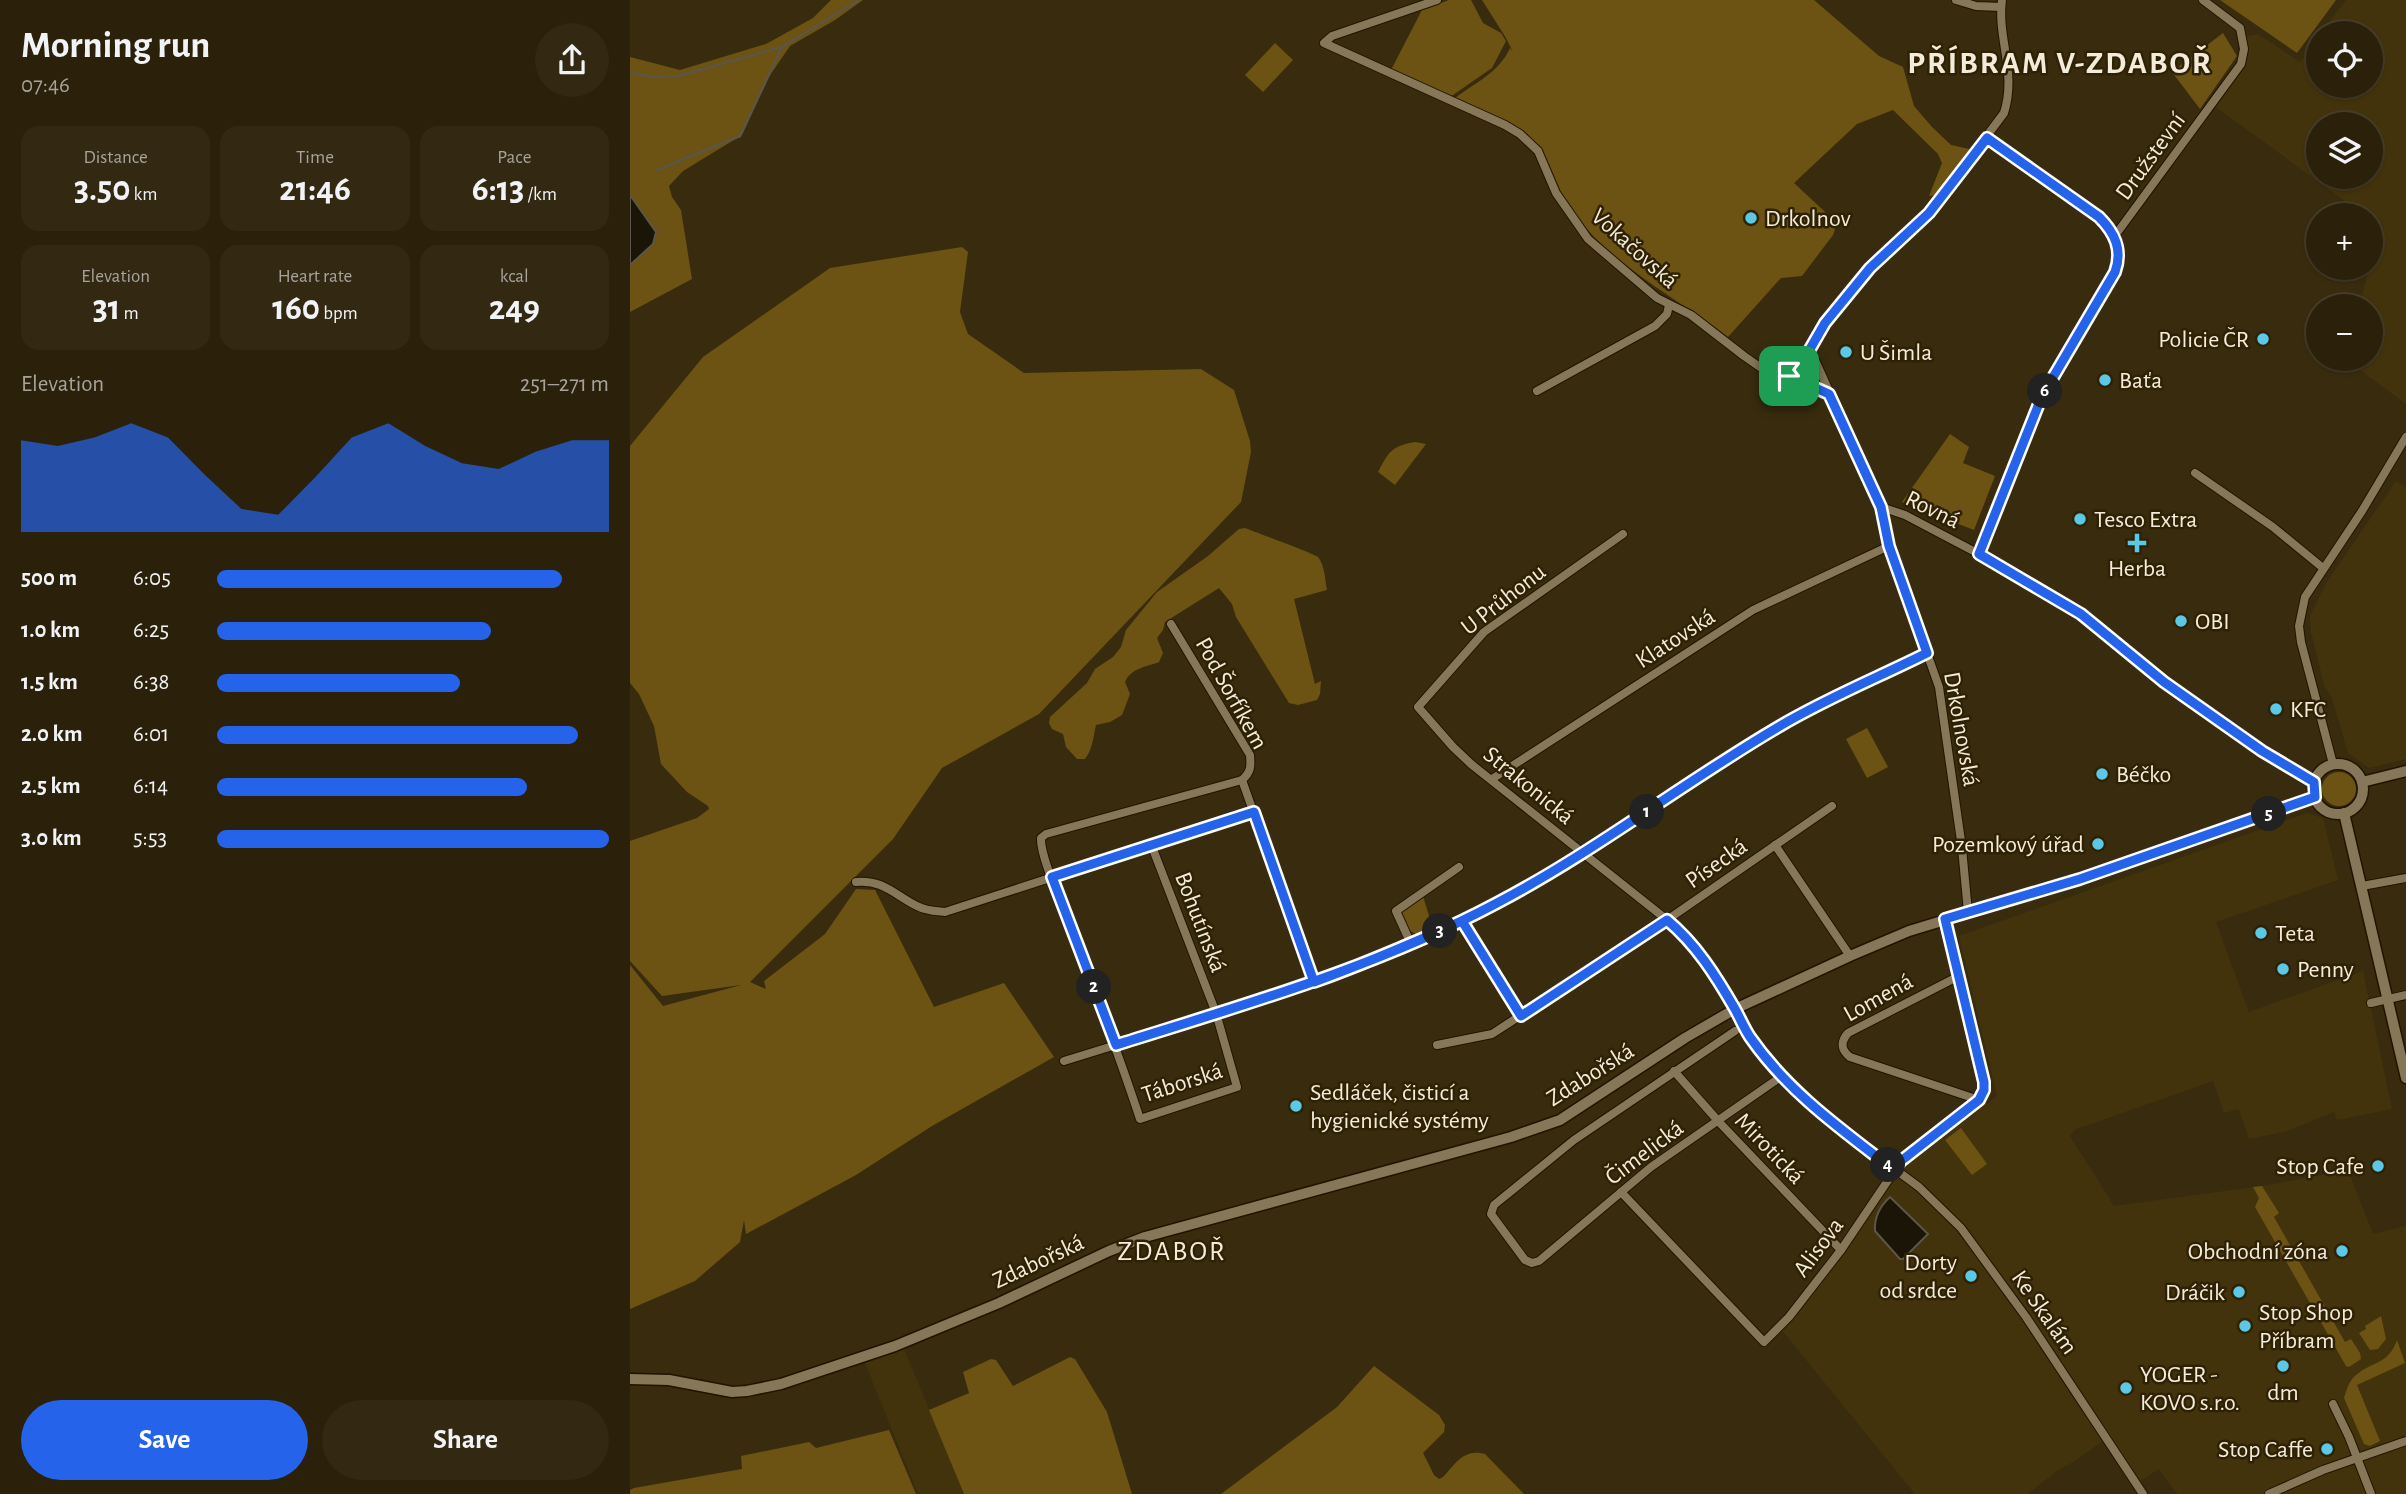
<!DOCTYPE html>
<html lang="en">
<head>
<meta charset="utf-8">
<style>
	:root { --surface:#2b210a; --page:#332913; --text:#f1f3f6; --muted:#a6a39c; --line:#473e2b; --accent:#2563eb }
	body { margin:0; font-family:"Alegreya Sans",sans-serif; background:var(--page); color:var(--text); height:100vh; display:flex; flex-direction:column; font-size:26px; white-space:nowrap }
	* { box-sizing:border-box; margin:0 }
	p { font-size:23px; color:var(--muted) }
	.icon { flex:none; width:38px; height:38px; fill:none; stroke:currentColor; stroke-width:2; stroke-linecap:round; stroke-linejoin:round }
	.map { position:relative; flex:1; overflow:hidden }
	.details { display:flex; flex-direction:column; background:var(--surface); width:630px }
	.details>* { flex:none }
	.controls { position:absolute; left:1676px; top:21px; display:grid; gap:14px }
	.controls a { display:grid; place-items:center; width:77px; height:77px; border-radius:50%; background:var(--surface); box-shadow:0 2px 5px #0004,0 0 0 2px var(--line); font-size:35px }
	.pin { position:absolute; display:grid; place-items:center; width:60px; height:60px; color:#fff; margin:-30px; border-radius:14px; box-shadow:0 4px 10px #0006 }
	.km { position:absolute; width:35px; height:35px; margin:-18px; border-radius:50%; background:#222; color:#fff; font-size:19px; line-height:35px; text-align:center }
	.round { display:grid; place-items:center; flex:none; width:74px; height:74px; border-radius:37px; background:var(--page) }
	.summary { display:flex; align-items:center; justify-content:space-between; height:119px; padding:0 21px }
	h1 { font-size:38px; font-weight:700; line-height:52px }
	.stats { display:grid; grid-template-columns:repeat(3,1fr); gap:10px; height:119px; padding:7px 21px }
	.stats div { display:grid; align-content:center; border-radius:18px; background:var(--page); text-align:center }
	.stats b { font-size:35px; font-weight:700 }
	.stats small { font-size:19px; font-weight:400 }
	.stats p { font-size:19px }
	.chart { height:196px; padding:14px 21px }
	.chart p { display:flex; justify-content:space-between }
	.chart svg { width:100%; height:126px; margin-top:7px; fill:var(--accent); opacity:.7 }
	.primary-button { display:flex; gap:14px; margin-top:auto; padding:14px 21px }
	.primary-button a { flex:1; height:80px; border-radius:42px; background:var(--accent); color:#fff; font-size:28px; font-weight:700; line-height:80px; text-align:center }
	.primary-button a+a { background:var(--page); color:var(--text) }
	ul { padding:0 21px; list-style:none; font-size:23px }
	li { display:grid; grid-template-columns:112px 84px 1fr; align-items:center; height:52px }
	li i { height:18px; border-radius:9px; background:var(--accent) }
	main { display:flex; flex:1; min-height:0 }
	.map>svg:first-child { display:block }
</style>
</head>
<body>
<main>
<section class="details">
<div class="summary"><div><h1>Morning run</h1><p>07:46</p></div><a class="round"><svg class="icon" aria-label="share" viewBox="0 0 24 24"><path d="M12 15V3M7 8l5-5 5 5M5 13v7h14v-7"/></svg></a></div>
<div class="stats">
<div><p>Distance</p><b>3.50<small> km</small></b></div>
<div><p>Time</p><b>21:46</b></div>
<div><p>Pace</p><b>6:13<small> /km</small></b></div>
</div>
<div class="stats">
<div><p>Elevation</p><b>31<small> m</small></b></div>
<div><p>Heart rate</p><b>160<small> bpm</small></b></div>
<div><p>kcal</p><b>249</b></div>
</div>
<div class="chart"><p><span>Elevation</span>251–271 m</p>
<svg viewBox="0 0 160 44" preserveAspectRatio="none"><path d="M0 44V12L10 14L20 11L30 6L40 11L50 24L60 36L70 38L80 25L90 11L100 6L110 14L120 20L130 22L140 16L150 12L160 12V44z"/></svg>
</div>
<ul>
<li><b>500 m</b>6:05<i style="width:88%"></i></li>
<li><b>1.0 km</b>6:25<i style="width:70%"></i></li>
<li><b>1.5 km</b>6:38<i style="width:62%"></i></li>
<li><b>2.0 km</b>6:01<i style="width:92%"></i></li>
<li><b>2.5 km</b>6:14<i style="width:79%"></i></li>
<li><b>3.0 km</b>5:53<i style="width:100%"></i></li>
</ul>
<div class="primary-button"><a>Save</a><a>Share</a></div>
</section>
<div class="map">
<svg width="1776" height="1494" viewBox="0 0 1776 1494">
	<rect width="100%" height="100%" fill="#392c0e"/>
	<g fill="#43330c" fill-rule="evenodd">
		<path d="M1716,0h60v404l-61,-45h26v-53h-12l22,-78 -10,-7v-6h-7l-155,-113 30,-42 2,-7 -1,-16 18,-3 42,28 19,-26v50h52v-53h-50zM1689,124h52v53h-52z"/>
		<polygon points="1766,481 1776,488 1776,759 1739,768 1718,753 1702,698 1694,685 1681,632 1680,616 1697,582"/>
		<polygon points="1677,813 1693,818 1708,880 1586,922 1619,1012 1733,971 1762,1109 1707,1120 1704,1112 1657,1131 1619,1139 1609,1109 1594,1113 1583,1081 1444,1130 1440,1136 1484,1206 1632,1186 1718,1170 1743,1234 1776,1226 1776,1494 1547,1494 1529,1469 1508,1482 1480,1436 1443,1462 1428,1470 1398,1494 1285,1494 1151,1329 1273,1169 1367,1096 1329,936"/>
		<polygon points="274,1349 309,1433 334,1494 288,1494 235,1363"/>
	</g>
	<g fill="#6c5213">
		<polygon points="201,0 233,0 205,20 160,46 138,78 112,135 53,171 39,186 42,197 51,210 62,279 0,312 0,265 23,244 26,232 0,195 0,57 50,70 136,44 183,18"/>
		<polygon points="819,0 841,0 853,23 871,33 876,41 862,68 820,97 761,70 792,10"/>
		<path d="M852,0h332l65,56 24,11 11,39 18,21 19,18 23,5 -32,44 -13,2 13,-33 -4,-9 -45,-44 -36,14 -63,59 43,40 -4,12 -31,41 -21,2 -53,59c-52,-40 -115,-70 -155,-125 -12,-15 -19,-36 -28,-53 -6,-9 -14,-16 -18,-26l-3,1 -70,-35c20,-16 45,-26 56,-51l3,4 -7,-14z"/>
		<polygon points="1590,0 1706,0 1667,53"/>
		<polygon points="1593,33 1607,56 1570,109 1542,72"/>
		<polygon points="645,43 663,60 633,92 615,75"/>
		<polygon points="332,247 338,252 330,312 338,334 394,373 571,369 604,390 620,441 621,452 611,502 409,714 312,768 263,839 120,982 136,989 134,981 195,934 226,889 245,890 304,1007 374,983 424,1057 302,1126 226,1175 116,1234 114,1220 110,1242 65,1281 0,1309 0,965 33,1006 111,985 32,996 0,961 0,841 67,818 79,809 78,806 57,792 31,764 24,726 9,694 0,683 0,446 73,357 200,268"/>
		<polygon points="1320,434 1339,447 1333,463 1365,476 1344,530 1272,502"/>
		<path d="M785,442l11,2 -31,41 -17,-13c11,-21 14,-26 37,-30z"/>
		<path d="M615,528c10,4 70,26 73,29 7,9 7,23 9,33l-33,9 21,85 6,-3 -1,13 -3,6 -19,5 -9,-2 -53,-86 -4,-13 -13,-16 -54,34 -2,8 -6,8 6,15 -4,9c-13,5 -28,6 -34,20l5,12 -8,21 -12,7 -14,3c-3,13 -3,23 -11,34h-8l-11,-12 -3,-13 -11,-5 -3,-6 1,-6 37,-34 8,-14 18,-12 8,-10 5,-17 31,-38 51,-36 31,-27z"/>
		<polygon points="1237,728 1258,767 1237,778 1216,739"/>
		<circle cx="1709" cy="789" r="17"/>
		<polygon points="793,896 802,926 786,934 780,931 771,914 773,909"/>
		<polygon points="1331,1128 1357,1164 1342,1175 1315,1140"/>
		<polygon points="1632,1186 1649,1213 1644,1217 1715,1342 1721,1339 1730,1353 1731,1359 1719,1367 1716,1366 1625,1207 1629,1198 1623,1187"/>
		<polygon points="1751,1316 1756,1339 1748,1349 1740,1350 1729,1333 1736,1329 1735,1326"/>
		<path d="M1767,1340l8,23 -48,22 23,56 -10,5 -6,-2 -20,-46c2,-6 5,-17 10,-21 16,-16 34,-11 43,-37z"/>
		<polygon points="440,1357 445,1359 477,1412 502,1494 334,1494 299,1410 339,1393 333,1372 361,1359 366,1360 383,1386"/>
		<path d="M744,1366l65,49 6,10 -1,7 -21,21 11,22 5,4 4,-2c13,-14 21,-29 42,-23l39,40h-303l116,-87z"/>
		<polygon points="259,1430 286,1494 0,1494 0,1490 4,1488 112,1469 111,1456 179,1442 186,1448"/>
	</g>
	<g fill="#1b1508" stroke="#5c5647" stroke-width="2">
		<polygon points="0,195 26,232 23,244 0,265"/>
		<path d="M1260,1197l38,37 -25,25h-3l-25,-28c-1,-14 5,-25 15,-34z"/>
	</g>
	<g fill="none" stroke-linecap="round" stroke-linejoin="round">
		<g stroke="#5c5647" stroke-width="2.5">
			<polyline points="0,72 22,77 48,76 152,47"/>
			<polyline points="27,170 110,136 152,47 229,0"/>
		</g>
		<defs>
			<g id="street">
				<polyline points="807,0 702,36 694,43 875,125 890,134 908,151 926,193 958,239 1027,298 1061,315 1114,356 1153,383 1180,349"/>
				<polyline points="1326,0 1346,6 1371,7"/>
				<polyline points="1484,237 1611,64 1614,49 1610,28 1573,0"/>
				<polyline points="1159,376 1199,394"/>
				<polyline points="907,391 1025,326 1037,314 1039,305"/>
				<polyline points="1565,473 1643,527 1693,568"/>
				<polyline points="1251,507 1275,515 1349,554 1451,614 1534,682 1632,751 1684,782"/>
				<polyline points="993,534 854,632 788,707 823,747 841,764 1051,931 1068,951 1121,1038 1174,1099 1205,1125 1289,1187 1331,1228 1396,1317 1513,1494"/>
				<polyline points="1349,554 1412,396 1478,286 1489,260 1489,250 1484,237 1470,217 1357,138"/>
				<path d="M541,624l79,131c1,12 1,17 -8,25"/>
				<polyline points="1703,764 1671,642 1669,626 1675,597 1732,511 1776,437"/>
				<polyline points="862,779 1123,610 1259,546"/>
				<polyline points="612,780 684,982"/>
				<path d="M521,844l65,169 21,74 -97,32c-22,-67 -47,-133 -72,-199 -7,-19 -28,-64 -27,-82l5,-4 196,-54"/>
				<polyline points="1145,845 1220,956"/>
				<path d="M226,882c26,-3 39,13 61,24 9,5 18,5 28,6l309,-100"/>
				<polyline points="1732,886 1776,878"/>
				<path d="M1338,912l-6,-64 -23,-161 -50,-141 -8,-39 -71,-158 15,-26 45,-55 59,-55 75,-100c13,-41 -7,-74 -2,-113"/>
				<polyline points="832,921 891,1016"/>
				<polyline points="781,944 766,911 829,867"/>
				<path d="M1329,976l-111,57c-8,9 -7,17 2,24l129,43"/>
				<polyline points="1741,1003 1776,995"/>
				<polyline points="1105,1031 944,1140 864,1205 861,1214 895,1260 902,1263 909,1261 1021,1167 1152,1076"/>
				<polyline points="807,1045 862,1034 1037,920 1202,806"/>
				<path d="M434,1061c147,-46 297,-86 433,-158 99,-52 187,-121 283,-177 46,-28 99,-49 147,-73"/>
				<polyline points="1044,1071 1089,1122 1211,1250"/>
				<polyline points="991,1192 1134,1342 1159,1317 1211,1250 1271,1161 1349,1100 1354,1090 1354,1082 1315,919"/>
				<polyline points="1703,1404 1719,1437 1741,1494"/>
				<polyline points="1639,1494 1693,1470 1776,1441"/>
			</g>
			<g id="secondary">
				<circle cx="1708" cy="789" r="25"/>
				<polyline points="1732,782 1776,771"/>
				<polyline points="1714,813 1776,1078"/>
				<polyline points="0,1379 39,1380 102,1392 117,1391 151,1384 265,1346 369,1303 479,1251 515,1237 881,1137 930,1120 1055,1038 1105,1009 1220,956 1279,931 1450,879 1685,797"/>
			</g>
		</defs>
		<use href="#street" stroke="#201400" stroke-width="10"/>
		<use href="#secondary" stroke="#201400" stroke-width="13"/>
		<use href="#street" stroke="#867758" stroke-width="8"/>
		<use href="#secondary" stroke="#867758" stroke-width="10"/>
	</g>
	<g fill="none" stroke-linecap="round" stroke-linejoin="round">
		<defs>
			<path id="route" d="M1159,376l40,18 52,113 8,39 38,107c-48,24 -100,45 -147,73 -96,56 -184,125 -283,177 -120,64 -251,101 -381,142l-64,-168 202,-65 60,170c50,-18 99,-39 148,-61l59,95 146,-96c29,24 49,56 68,89 5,9 9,19 15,28 38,55 92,93 144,133l7,-9 78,-61 5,-10v-8l-39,-163 135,-40 235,-82 -1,-15 -52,-31 -98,-69 -83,-68 -102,-60 63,-158 73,-124c8,-22 0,-39 -16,-55l-112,-79 -58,75 -59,55 -45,55 -15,26 -21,27"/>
		</defs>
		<use href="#route" stroke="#fff" stroke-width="14"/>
		<use href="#route" stroke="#2563eb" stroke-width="9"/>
	</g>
	<g fill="#5bc8e6" stroke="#2f2204" stroke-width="2.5">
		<circle cx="1121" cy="218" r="7"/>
		<circle cx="1633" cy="339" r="7"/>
		<circle cx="1216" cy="352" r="7"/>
		<circle cx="1475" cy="380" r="7"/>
		<circle cx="1450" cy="519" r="7"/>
		<path d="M1503.5 532.5h7v7h7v7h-7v7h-7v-7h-7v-7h7z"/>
		<circle cx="1551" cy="621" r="7"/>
		<circle cx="1646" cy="709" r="7"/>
		<circle cx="1472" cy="774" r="7"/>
		<circle cx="1468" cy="844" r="7"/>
		<circle cx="1631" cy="933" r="7"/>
		<circle cx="1653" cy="969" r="7"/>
		<circle cx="666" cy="1106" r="7"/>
		<circle cx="1748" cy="1166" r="7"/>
		<circle cx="1712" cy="1251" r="7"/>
		<circle cx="1341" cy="1276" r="7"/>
		<circle cx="1609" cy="1292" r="7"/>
		<circle cx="1615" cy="1326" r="7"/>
		<circle cx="1653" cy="1366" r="7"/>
		<circle cx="1496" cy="1388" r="7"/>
		<circle cx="1697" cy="1449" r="7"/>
	</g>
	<g text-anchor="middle" stroke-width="5" stroke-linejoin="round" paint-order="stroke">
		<g font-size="24" fill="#f4ecdb" stroke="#2f2204">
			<text transform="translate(1520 156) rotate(-54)" y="8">Družstevní</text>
			<text transform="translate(1005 248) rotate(42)" y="8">Vokačovská</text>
			<text transform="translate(1303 509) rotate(26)" y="8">Rovná</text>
			<text transform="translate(873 599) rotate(-38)" y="8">U Průhonu</text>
			<text transform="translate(1045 638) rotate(-33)" y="8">Klatovská</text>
			<text transform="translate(602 693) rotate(61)" y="8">Pod Šorfíkem</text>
			<text transform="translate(1332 729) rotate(80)" y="8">Drkolnovská</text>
			<text transform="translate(899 785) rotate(39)" y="8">Strakonická</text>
			<text transform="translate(1086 863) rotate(-35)" y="8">Písecká</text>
			<text transform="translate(571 922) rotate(69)" y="8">Bohutínská</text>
			<text transform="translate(1248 997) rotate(-29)" y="8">Lomená</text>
			<text transform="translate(960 1074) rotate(-32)" y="8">Zdabořská</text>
			<text transform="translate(552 1082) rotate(-18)" y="8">Táborská</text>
			<text transform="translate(1140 1148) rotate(46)" y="8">Mirotická</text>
			<text transform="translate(1014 1152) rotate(-37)" y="8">Čimelická</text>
			<text transform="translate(1188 1247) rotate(-53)" y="8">Alisova</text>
			<text transform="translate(408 1261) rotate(-25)" y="8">Zdabořská</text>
			<text transform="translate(1415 1312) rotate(55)" y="8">Ke Skalám</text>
		</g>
		<g font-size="24" fill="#f4ecdb" stroke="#2f2204" text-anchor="start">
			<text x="1135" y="226">Drkolnov</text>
			<text x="1619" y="347" text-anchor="end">Policie ČR</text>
			<text x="1230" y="360">U Šimla</text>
			<text x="1489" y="388">Baťa</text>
			<text x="1464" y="527">Tesco Extra</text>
			<text x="1507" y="576" text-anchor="middle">Herba</text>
			<text x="1565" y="629">OBI</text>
			<text x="1660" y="717">KFC</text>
			<text x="1486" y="782">Béčko</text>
			<text x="1454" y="852" text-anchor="end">Pozemkový úřad</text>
			<text x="1645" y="941">Teta</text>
			<text x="1667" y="977">Penny</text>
			<text x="680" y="1100">Sedláček, čisticí a<tspan x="680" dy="28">hygienické systémy</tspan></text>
			<text x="1734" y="1174" text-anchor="end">Stop Cafe</text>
			<text x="1698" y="1259" text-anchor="end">Obchodní zóna</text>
			<text x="1327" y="1270" text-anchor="end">Dorty<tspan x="1327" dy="28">od srdce</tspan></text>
			<text x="1595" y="1300" text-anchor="end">Dráčik</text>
			<text x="1629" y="1320">Stop Shop<tspan x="1629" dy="28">Příbram</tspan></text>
			<text x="1510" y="1382">YOGER -<tspan x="1510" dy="28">KOVO s.r.o.</tspan></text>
			<text x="1653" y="1400" text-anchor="middle">dm</text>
			<text x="1683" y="1457" text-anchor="end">Stop Caffe</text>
		</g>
		<g font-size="28" letter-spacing="2" fill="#f4ecdb" stroke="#2f2204">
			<text x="542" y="1260">ZDABOŘ</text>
		</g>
		<g font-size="32" font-weight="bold" letter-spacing="2" fill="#f4ecdb" stroke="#2f2204">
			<text x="1430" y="73">PŘÍBRAM V-ZDABOŘ</text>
		</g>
	</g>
</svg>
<div class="controls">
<a><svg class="icon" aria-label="locate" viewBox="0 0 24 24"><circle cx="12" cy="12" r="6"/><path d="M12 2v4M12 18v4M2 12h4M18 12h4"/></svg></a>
<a><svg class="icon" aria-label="layers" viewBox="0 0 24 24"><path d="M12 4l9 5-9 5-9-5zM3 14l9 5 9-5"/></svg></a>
<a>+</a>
<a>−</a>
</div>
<div class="pin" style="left:1159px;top:376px;background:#1e9e55"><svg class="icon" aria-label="arrive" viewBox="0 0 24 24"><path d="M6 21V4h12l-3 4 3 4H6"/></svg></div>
<b class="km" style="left:1017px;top:812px">1</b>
<b class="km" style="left:464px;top:987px">2</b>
<b class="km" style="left:810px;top:931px">3</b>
<b class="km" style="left:1258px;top:1165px">4</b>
<b class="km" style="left:1639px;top:814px">5</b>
<b class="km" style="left:1415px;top:391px">6</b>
</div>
</main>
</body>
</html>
